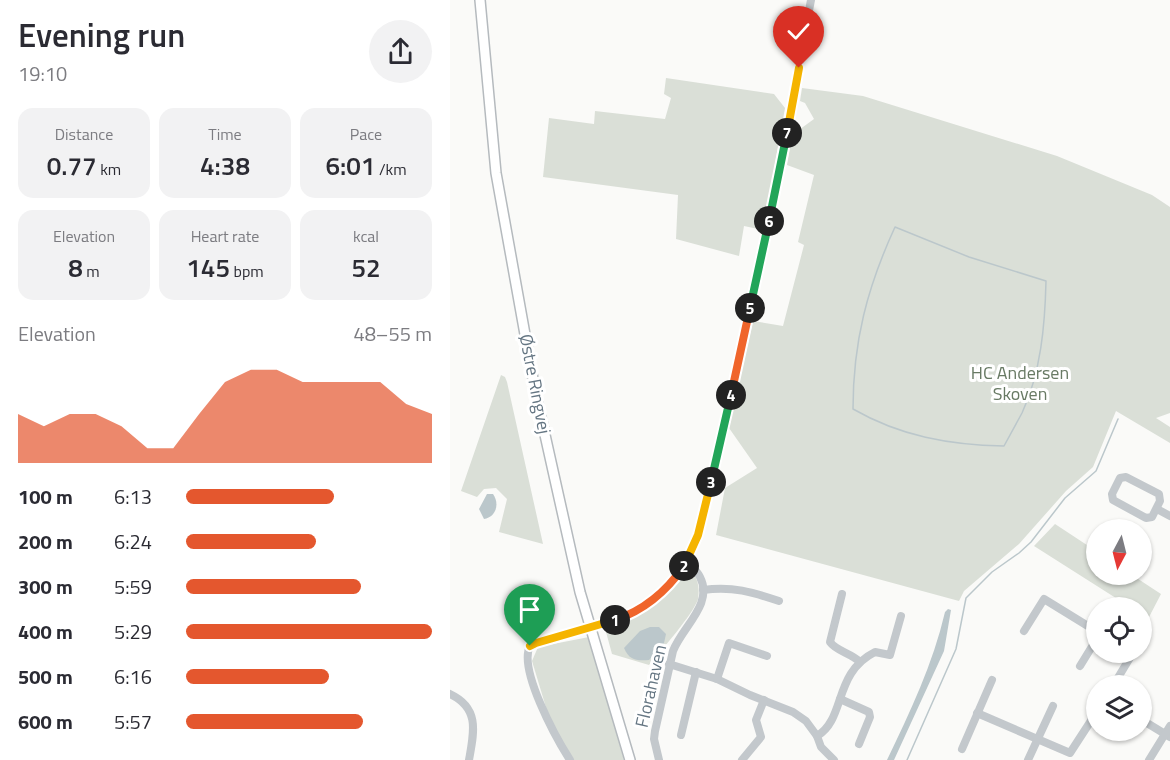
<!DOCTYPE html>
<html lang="en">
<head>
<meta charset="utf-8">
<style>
	:root { --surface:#fff; --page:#f2f2f3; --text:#2b2b33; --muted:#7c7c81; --accent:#e4572e }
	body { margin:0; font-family:"Titillium Web",sans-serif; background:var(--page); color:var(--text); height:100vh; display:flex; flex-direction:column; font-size:22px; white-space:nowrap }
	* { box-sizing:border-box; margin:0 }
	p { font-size:20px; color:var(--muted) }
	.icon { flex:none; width:33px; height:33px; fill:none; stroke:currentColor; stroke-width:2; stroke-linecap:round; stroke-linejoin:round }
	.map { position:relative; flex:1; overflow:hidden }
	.details { display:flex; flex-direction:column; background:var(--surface); width:450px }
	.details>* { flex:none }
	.needle { width:39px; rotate:187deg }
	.fabs { position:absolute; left:636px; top:519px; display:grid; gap:12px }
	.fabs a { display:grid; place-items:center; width:66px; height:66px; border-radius:50%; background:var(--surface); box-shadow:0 2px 4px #0004; font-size:30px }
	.pin { position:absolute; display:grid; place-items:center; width:51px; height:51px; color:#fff; margin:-62px -26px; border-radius:50% 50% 50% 0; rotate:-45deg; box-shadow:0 0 6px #0007 }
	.pin .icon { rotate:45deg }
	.km { position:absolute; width:30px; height:30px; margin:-15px; border-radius:50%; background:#222; color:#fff; font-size:16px; line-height:30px; text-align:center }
	.round { display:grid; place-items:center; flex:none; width:63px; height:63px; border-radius:32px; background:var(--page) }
	.headline { display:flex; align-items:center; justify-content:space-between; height:102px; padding:0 18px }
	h1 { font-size:33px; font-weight:600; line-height:45px }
	.metrics { display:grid; grid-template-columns:repeat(3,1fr); gap:9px; height:102px; padding:6px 18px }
	.metrics div { display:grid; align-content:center; border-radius:15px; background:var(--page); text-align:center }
	.metrics b { font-size:26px; font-weight:600 }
	.metrics small { font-size:16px; font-weight:400 }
	.metrics p { font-size:16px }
	.chart { height:168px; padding:12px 18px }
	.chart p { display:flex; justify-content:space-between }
	.chart svg { width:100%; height:108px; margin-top:6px; fill:var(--accent); opacity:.7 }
	ul { padding:0 18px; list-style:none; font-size:20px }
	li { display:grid; grid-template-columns:96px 72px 1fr; align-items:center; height:45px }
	li i { height:15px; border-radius:8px; background:var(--accent) }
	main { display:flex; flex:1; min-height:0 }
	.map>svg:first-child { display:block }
</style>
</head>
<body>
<main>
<section class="details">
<div class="headline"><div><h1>Evening run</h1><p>19:10</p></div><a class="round"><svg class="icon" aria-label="share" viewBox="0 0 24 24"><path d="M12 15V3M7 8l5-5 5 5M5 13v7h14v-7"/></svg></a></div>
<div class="metrics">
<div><p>Distance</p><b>0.77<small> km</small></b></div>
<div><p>Time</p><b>4:38</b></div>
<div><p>Pace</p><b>6:01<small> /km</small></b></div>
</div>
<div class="metrics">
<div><p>Elevation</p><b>8<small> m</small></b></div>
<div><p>Heart rate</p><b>145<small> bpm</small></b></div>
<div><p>kcal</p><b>52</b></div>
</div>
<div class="chart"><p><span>Elevation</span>48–55 m</p>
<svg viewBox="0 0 160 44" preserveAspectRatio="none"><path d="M0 44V24L10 29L20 24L30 24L40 29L50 38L60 38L70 24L80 11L90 6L100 6L110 11L120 11L130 11L140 11L150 20L160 24V44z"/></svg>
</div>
<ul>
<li><b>100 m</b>6:13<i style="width:60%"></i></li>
<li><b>200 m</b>6:24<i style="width:53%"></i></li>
<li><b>300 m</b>5:59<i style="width:71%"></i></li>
<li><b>400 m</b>5:29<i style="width:100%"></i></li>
<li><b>500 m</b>6:16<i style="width:58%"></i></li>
<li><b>600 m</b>5:57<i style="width:72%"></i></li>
</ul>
</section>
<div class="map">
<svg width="720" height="760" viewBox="0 0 720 760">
	<rect width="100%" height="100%" fill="#fafaf8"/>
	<g fill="#dadfd7">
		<polygon points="216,78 324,94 335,108 313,230 294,226 289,256 226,239 228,195 93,177 99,118 144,124 145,111 215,119 221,98 214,94"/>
		<polygon points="352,88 413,96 607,156 702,195 720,207 720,413 706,418 720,427 720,443 666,411 643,467 616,491 569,544 514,591 509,601 266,535 275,488 307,468 279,428 303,321 333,326 354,245 348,242 364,175 337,165 342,135 364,119 355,103 350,101"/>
		<polygon points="51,375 55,377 57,382 93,544 49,532 57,499 46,488 34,489 27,497 11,491"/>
		<polygon points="605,524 646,551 646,574 682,575 711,594 698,619 692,615 692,608 680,607 584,546"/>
		<path d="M238,569c10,6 12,19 10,30 -4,14 -38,53 -49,66l-37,-11 -6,-22c33,-17 61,-33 82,-63z"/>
		<polygon points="139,637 174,760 124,760 101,724 82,661 88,647"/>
	</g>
	<g fill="#bbc7cb">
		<path d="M37,494h6c7,10 3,23 -9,25l-5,-10z"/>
		<path d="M498,609l3,1 -7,41 -50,109h-7c23,-48 46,-96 58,-148z"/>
		<path d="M200,627h9l7,7 -2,9 -15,17c-13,1 -20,0 -25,-12l16,-17z"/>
	</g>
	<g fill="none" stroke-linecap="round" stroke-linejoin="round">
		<g stroke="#bbc7cb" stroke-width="1.5">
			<path d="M445,227l74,30 77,24c-1,44 -5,91 -24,132 -6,11 -12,22 -18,33 -55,-1 -104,-10 -151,-37 0,-67 14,-121 42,-182z"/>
			<polyline points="457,760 506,649 516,598 542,572 569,553 581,542 615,498 646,471 668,419"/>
		</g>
		<defs>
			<polyline id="major" points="30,0 46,173 85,390 130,592 180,760"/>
		</defs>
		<use href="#major" stroke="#b5babe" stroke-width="12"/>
		<g stroke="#c3c8cc" stroke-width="8">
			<polygon points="676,477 709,494 710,501 702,517 696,518 663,500 662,494 670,478"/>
			<polyline points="707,509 720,516"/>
			<path d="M253,590c30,-4 49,2 76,11"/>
			<path d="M392,594l-12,48c6,9 21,11 30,20"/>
			<path d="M159,622c45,-15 74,-41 89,-87l68,-297 45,-238"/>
			<polyline points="574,631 594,599 646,631"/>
			<path d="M113,635l-33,11c-12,23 26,92 40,114"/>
			<polyline points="219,664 267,679 300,695 343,712 356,721 367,736 371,747 384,760"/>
			<polyline points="630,666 646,640"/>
			<polyline points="267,679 279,643 317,656"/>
			<polyline points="663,686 681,656 680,652"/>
			<path d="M0,694c30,14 24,38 19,66"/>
			<polyline points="390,699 419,712 420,717 409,744"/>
			<polyline points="527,713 620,753 646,713"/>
			<polyline points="692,720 720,737"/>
			<polyline points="231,735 246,672"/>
			<path d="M367,736c29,-17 16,-63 58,-84l15,3 11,-39"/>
			<polyline points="512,749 542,680"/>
			<path d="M209,760l-5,-21 1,-8 18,-80c9,-24 41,-47 27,-74 -3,-6 -9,-11 -12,-16"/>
			<polyline points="292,760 311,737 306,720 314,700"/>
			<polyline points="578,760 603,706"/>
			<polyline points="699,760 720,726"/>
		</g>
		<use href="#major" stroke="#fff" stroke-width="9"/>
		<polyline stroke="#c3c8cc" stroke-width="8" points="113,635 159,622"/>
	</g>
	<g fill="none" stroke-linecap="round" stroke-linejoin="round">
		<defs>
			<polyline id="split-1" points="80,646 86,643 165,620"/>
			<path id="split-2" d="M165,620c30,-10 51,-28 69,-54"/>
			<polyline id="split-3" points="234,566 248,535 261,482"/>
			<polyline id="split-4" points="261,482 281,395"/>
			<polyline id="split-5" points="281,395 300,308"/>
			<polyline id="split-6" points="300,308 319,221"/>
			<polyline id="split-7" points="319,221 337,133"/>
			<polyline id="split-8" points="337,133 349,68"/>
		</defs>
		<use href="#split-1" stroke="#fff" stroke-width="12"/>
		<use href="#split-2" stroke="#fff" stroke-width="12"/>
		<use href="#split-3" stroke="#fff" stroke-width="12"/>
		<use href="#split-4" stroke="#fff" stroke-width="12"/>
		<use href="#split-5" stroke="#fff" stroke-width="12"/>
		<use href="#split-6" stroke="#fff" stroke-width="12"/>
		<use href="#split-7" stroke="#fff" stroke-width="12"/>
		<use href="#split-8" stroke="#fff" stroke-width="12"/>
		<use href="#split-1" stroke="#f5b400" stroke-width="8"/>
		<use href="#split-2" stroke="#f0652b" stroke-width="8"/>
		<use href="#split-3" stroke="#f5b400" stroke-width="8"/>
		<use href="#split-4" stroke="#22a559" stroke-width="8"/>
		<use href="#split-5" stroke="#f0652b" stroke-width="8"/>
		<use href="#split-6" stroke="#22a559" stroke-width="8"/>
		<use href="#split-7" stroke="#22a559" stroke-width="8"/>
		<use href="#split-8" stroke="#f5b400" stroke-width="8"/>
	</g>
	<g text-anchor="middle" stroke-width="6" stroke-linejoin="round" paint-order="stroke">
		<g font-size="18" fill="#687a64" stroke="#fff">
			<text x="570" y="379">HC Andersen<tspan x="570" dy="21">Skoven</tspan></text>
		</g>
		<g font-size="18" fill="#657683" stroke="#fff">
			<text transform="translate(85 384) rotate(79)" y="6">Østre Ringvej</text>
			<text transform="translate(201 686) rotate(-77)" y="6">Florahaven</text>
		</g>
	</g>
</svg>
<div class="fabs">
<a><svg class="needle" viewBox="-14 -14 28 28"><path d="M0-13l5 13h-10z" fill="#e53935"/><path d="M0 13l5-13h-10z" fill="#7c7c81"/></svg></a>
<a><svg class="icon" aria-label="locate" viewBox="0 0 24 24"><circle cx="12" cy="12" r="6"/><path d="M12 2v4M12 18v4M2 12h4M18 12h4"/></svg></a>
<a><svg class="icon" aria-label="layers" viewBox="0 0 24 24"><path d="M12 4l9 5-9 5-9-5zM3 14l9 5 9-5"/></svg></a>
</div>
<div class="pin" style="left:80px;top:646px;background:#1e9e55"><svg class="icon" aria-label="arrive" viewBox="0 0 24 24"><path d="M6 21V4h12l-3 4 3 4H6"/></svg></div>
<div class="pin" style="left:349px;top:68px;background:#d93025"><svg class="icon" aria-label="check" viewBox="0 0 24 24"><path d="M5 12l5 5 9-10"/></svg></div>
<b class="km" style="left:165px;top:620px">1</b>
<b class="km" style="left:234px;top:566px">2</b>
<b class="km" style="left:261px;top:482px">3</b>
<b class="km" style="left:281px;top:395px">4</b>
<b class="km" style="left:300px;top:308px">5</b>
<b class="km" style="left:319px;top:221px">6</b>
<b class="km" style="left:337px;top:133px">7</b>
</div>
</main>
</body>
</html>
